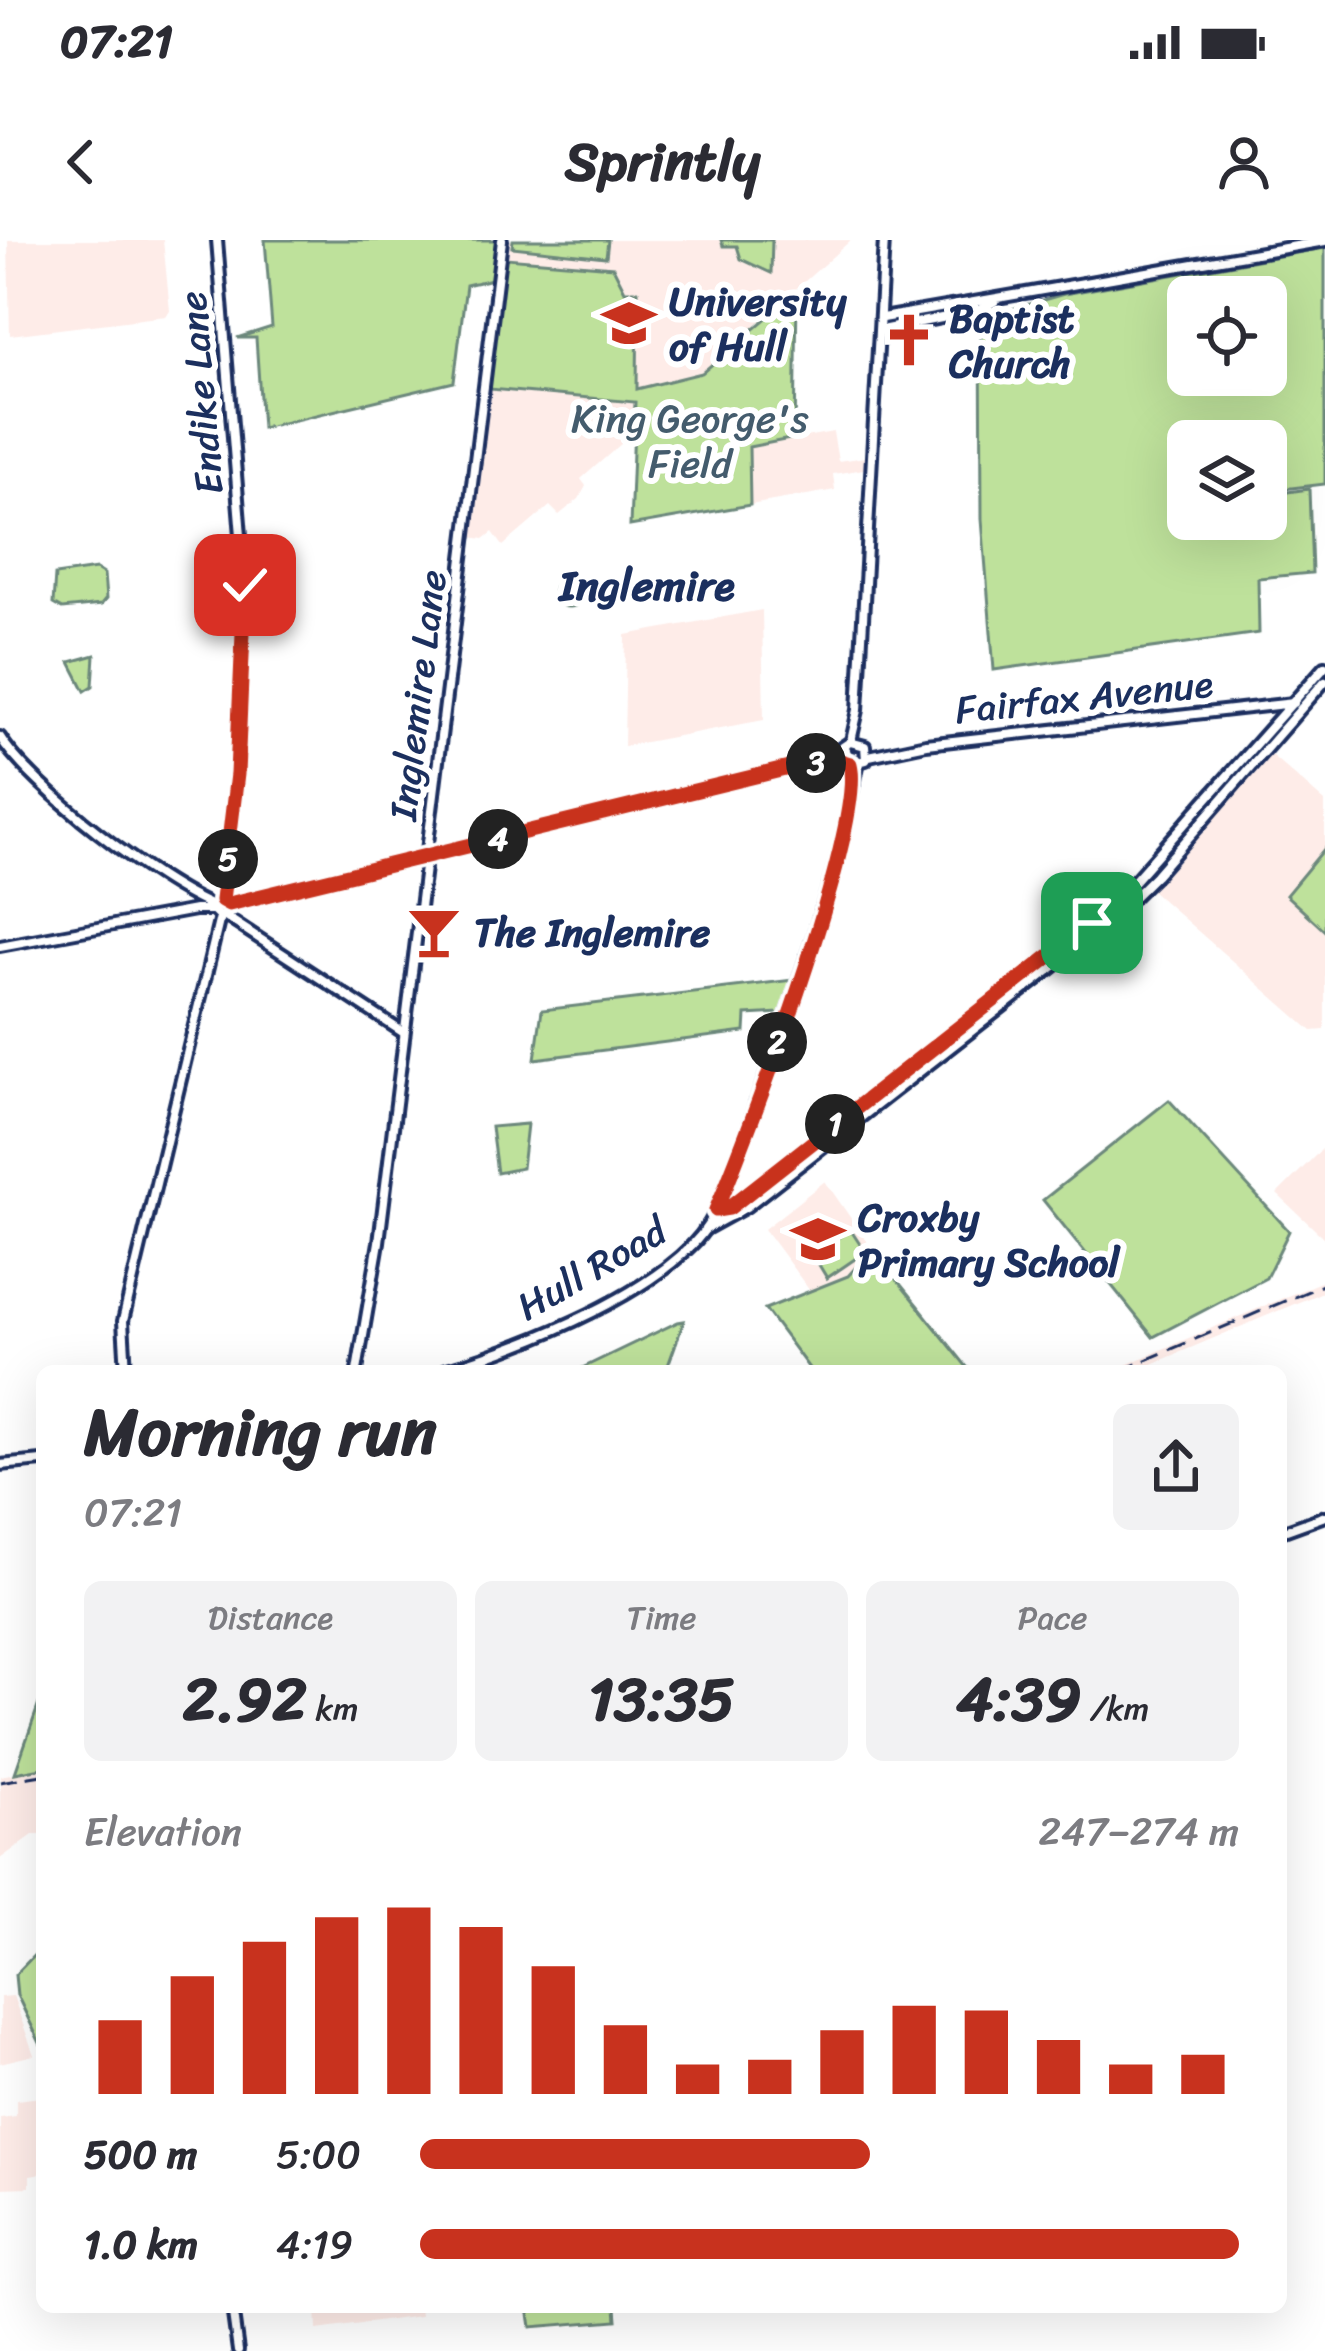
<!DOCTYPE html>
<html lang="en">
<head>
<meta charset="utf-8">
<style>
	:root { --surface:#fff; --page:#f2f2f3; --text:#2b2b33; --muted:#7c7c81; --accent:#c8321e }
	body { margin:0; font-family:Sriracha,sans-serif; background:var(--page); color:var(--text); height:100vh; display:flex; flex-direction:column; font-size:45px; white-space:nowrap }
	* { box-sizing:border-box; margin:0 }
	p { font-size:39px; color:var(--muted) }
	.icon { flex:none; width:66px; height:66px; fill:none; stroke:currentColor; stroke-width:2; stroke-linecap:round; stroke-linejoin:round }
	.map { position:relative; flex:1; overflow:hidden }
	.details { position:absolute; left:36px; top:1125px; width:1251px; height:948px; display:flex; flex-direction:column; background:var(--surface); border-radius:18px; box-shadow:0 12px 48px #0002 }
	.details>* { flex:none }
	.buttons { position:absolute; left:1167px; top:36px; display:grid; gap:24px }
	.buttons a { display:grid; place-items:center; width:120px; height:120px; border-radius:18px; background:var(--surface); box-shadow:0 12px 48px #0002; font-size:60px }
	.pin { position:absolute; display:grid; place-items:center; width:102px; height:102px; color:#fff; margin:-51px; border-radius:24px; box-shadow:0 6px 18px #0006 }
	.km { position:absolute; width:60px; height:60px; margin:-30px; border-radius:50%; background:#222; color:#fff; font-size:33px; line-height:60px; text-align:center }
	.round { display:grid; place-items:center; flex:none; width:126px; height:126px; border-radius:18px; background:var(--page) }
	.head { display:flex; align-items:center; justify-content:space-between; height:204px; padding:0 48px }
	h1 { font-size:66px; font-weight:800; line-height:90px }
	.figures { display:grid; grid-template-columns:repeat(3,1fr); gap:18px; height:204px; padding:12px 48px }
	.figures div { display:grid; align-content:center; border-radius:18px; background:var(--page); text-align:center }
	.figures b { font-size:60px; font-weight:800 }
	.figures small { font-size:33px; font-weight:400 }
	.figures p { font-size:33px }
	.chart { height:336px; padding:24px 48px }
	.chart p { display:flex; justify-content:space-between }
	.chart svg { width:100%; height:216px; margin-top:12px; stroke:var(--accent); stroke-width:6 }
	ul { padding:0 48px; list-style:none; font-size:39px }
	li { display:grid; grid-template-columns:192px 144px 1fr; align-items:center; height:90px }
	li i { height:30px; border-radius:15px; background:var(--accent) }
	.status { display:flex; justify-content:space-between; align-items:center; height:84px; padding:0 60px; background:var(--surface); direction:ltr }
	.status svg { height:33px; fill:currentColor }
	header { display:flex; justify-content:space-between; align-items:center; height:156px; padding:0 48px; background:var(--surface); font-size:54px; font-weight:800 }
	.map>svg:first-child { display:block }
</style>
</head>
<body>
<div class="status"><b>07:21</b><svg viewBox="0 0 49 12"><path d="M0 12V9h3v3zM5 12V6h3v6zM10 12V3h3v9zM15 12V0h3v12zM26 1h20v11H26zM47 4h2v5h-2z"/></svg></div>
<header><svg class="icon" aria-label="back" viewBox="0 0 24 24"><path d="M15 5l-7 7 7 7"/></svg>Sprintly<svg class="icon" aria-label="person" viewBox="0 0 24 24"><circle cx="12" cy="8" r="4"/><path d="M4 21q1-7 8-7t8 7"/></svg></header>
<div class="map">
<svg width="1325" height="2111" viewBox="0 0 1325 2111">
	<rect width="100%" height="100%" fill="#fff"/>
	<filter id="ink" filterUnits="userSpaceOnUse"><feTurbulence type="fractalNoise" baseFrequency=".00833" numOctaves="2"/><feDisplacementMap in="SourceGraphic" scale="24" xChannelSelector="R" yChannelSelector="G"/><feConvolveMatrix kernelMatrix="1 2 1 2 8 2 1 2 1" color-interpolation-filters="sRGB"/></filter>
	<g filter="url(#ink)">
		<g fill="#feece8">
			<polygon points="8,0 163,0 170,71 166,76 10,95"/>
			<polygon points="508,0 851,0 702,133 637,149 630,196 581,239 586,246 579,259 559,275 550,266 503,306 493,292 484,299 471,297"/>
			<polygon points="833,192 838,221 865,217 864,229 833,234 835,250 750,265 749,207"/>
			<polygon points="762,370 764,480 624,506 626,395"/>
			<polygon points="1269,513 1325,562 1325,790 1312,791 1151,650"/>
			<polygon points="1325,906 1325,999 1277,954"/>
			<polygon points="825,941 872,1009 848,1036 810,1051 764,989"/>
			<polygon points="1325,1040 1325,1051 1136,1131 1111,1131"/>
			<polygon points="42,1528 42,1595 33,1595 0,1619 0,1536"/>
			<polygon points="13,1756 34,1815 0,1823 0,1757"/>
			<polygon points="42,1857 42,1933 30,1935 30,1947 0,1948 0,1878 16,1876 16,1860"/>
			<polygon points="316,2067 419,2067 420,2076 317,2090"/>
		</g>
		<g fill="#bee19b" stroke="#6c887c" stroke-width="3" fill-rule="evenodd">
			<polygon points="265,0 507,0 505,18 613,27 625,51 638,51 637,149 702,133 797,52 795,198 749,207 750,265 630,286 635,162 489,149 501,37 466,45 454,142 262,188 256,98 237,98 272,87"/>
			<polygon points="513,0 608,0 606,17 512,7"/>
			<polygon points="721,0 772,0 771,33 741,19 737,6 723,6"/>
			<path d="M1325,8v236l-59,7v-50h-78v78h68l2,10v-10h8v-24l43,-6 3,84 -54,5 1,55 -265,37 -12,-151 -1,-201 83,-24zM1266,57v78h-78v-78z"/>
			<polygon points="96,329 104,334 106,359 101,365 62,369 53,364 55,335"/>
			<circle cx="569" cy="352" r="15"/>
			<polygon points="95,415 93,446 85,451 70,422"/>
			<polygon points="1325,608 1325,691 1286,655"/>
			<polygon points="793,740 780,773 746,775 745,792 535,819 542,770"/>
			<polygon points="1169,860 1289,991 1266,1038 1153,1097 1043,960"/>
			<polygon points="527,884 522,928 497,933 491,887"/>
			<polygon points="850,989 865,1012 827,1038 813,1015"/>
			<polygon points="872,1009 967,1127 976,1131 811,1131 765,1069 848,1036"/>
			<polygon points="684,1081 666,1131 576,1131 678,1082"/>
			<polygon points="42,1455 42,1528 15,1533"/>
			<polygon points="42,1707 42,1801 40,1803 17,1755 15,1735"/>
			<polygon points="528,2067 616,2067 617,2080 531,2087"/>
		</g>
		<g fill="none" stroke-linecap="round" stroke-linejoin="round">
			<defs>
				<g id="secondary">
					<polyline points="217,0 245,345 237,534 222,660"/>
					<polyline points="882,78 1325,1"/>
					<polyline points="881,90 977,71 994,62"/>
					<path d="M0,497c31,50 158,147 213,169"/>
					<polyline points="851,501 858,470 884,0"/>
					<polyline points="869,516 926,504 1294,463"/>
					<polyline points="213,666 820,522 850,502 865,506 866,520 850,524 845,507"/>
					<polyline points="225,676 404,793"/>
					<polyline points="0,706 195,670 213,670 220,677 229,673 229,664"/>
					<polyline points="716,970 729,968 1110,668 1325,426"/>
					<polyline points="706,989 746,967 1096,694 1156,635 1325,441"/>
					<polyline points="126,1131 123,1081 220,677"/>
					<polyline points="357,1131 379,1002 502,0"/>
					<path d="M441,1131c77,-23 194,-68 251,-126 35,-35 47,-94 63,-140 40,-112 80,-223 103,-339"/>
					<polyline points="0,1225 42,1221"/>
					<polyline points="1281,1292 1325,1276"/>
					<polyline points="232,2067 238,2111"/>
				</g>
			</defs>
			<use href="#secondary" stroke="#1b2f5e" stroke-width="16"/>
			<use href="#secondary" stroke="#fff" stroke-width="8"/>
			<g stroke="#1b2f5e" stroke-width="3" stroke-dasharray="18 9" stroke-linecap="butt">
				<polyline points="1120,1131 1325,1044"/>
				<polyline points="0,1542 42,1535"/>
			</g>
		</g>
	</g>
	<g fill="none" stroke-linecap="round" stroke-linejoin="round" filter="url(#ink)">
		<defs>
			<path id="route" d="M245,345l-8,189 -15,126 7,4 601,-146 20,6c16,62 -103,374 -134,446l13,-2 363,-285"/>
		</defs>
		<use href="#route" stroke="#fff" stroke-width="24"/>
		<use href="#route" stroke="#c8321e" stroke-width="15"/>
	</g>
	<defs>
		<symbol id="university-bare" viewBox="-9 -9 18 18"><path d="M0-5L7-2L0 1L-7-2ZM-4 1L0 2.5L4 1V4Q0 6-4 4Z" fill="#c8321e" stroke="#fff" stroke-width="2.5" paint-order="stroke"/></symbol>
		<symbol id="church-bare" viewBox="-9 -9 18 18"><path d="M-1.2-6h2.4v3.5h3.3v2.4h-3.3V6h-2.4V-.1h-3.3v-2.4h3.3Z" fill="#c8321e" stroke="#fff" stroke-width="2.5" paint-order="stroke"/></symbol>
		<symbol id="bar-bare" viewBox="-9 -9 18 18"><path d="M-6-5H6L.8 .8V4.5H3.5V6h-7V4.5H-.8V.8Z" fill="#c8321e" stroke="#fff" stroke-width="2.5" paint-order="stroke"/></symbol>
		<symbol id="school-bare" viewBox="-9 -9 18 18"><path d="M0-5L7-2L0 1L-7-2ZM-4 1L0 2.5L4 1V4Q0 6-4 4Z" fill="#c8321e" stroke="#fff" stroke-width="2.5" paint-order="stroke"/></symbol>
	</defs>
	<g fill-rule="evenodd">
		<use href="#university-bare" x="591" y="45" width="76" height="76"/>
		<use href="#church-bare" x="871" y="62" width="76" height="76"/>
		<use href="#bar-bare" x="396" y="654" width="76" height="76"/>
		<use href="#school-bare" x="780" y="961" width="76" height="76"/>
	</g>
	<g text-anchor="middle" stroke-width="12" stroke-linejoin="round" paint-order="stroke">
		<g font-size="39" font-weight="bold" fill="#1b2f5e" stroke="#fff" text-anchor="start">
			<text x="669" y="75">University<tspan x="669" dy="45">of Hull</tspan></text>
			<text x="949" y="92">Baptist<tspan x="949" dy="45">Church</tspan></text>
			<text x="474" y="706">The Inglemire</text>
			<text x="858" y="991">Croxby<tspan x="858" dy="45">Primary School</tspan></text>
		</g>
		<g font-size="39" fill="#1b2f5e" stroke="#fff">
			<text transform="translate(200 153) rotate(-95)" y="14">Endike Lane</text>
			<text transform="translate(417 455) rotate(-83)" y="14">Inglemire Lane</text>
			<text transform="translate(1084 456) rotate(-6)" y="14">Fairfax Avenue</text>
			<text transform="translate(591 1028) rotate(-30)" y="14">Hull Road</text>
		</g>
		<g font-size="39" fill="#445c6d" stroke="#fff">
			<text x="690" y="192">King George's<tspan x="690" dy="45">Field</tspan></text>
		</g>
		<g font-size="42" font-weight="bold" fill="#1b2f5e" stroke="#fff">
			<text x="647" y="360">Inglemire</text>
		</g>
	</g>
</svg>
<div class="buttons">
<a><svg class="icon" aria-label="locate" viewBox="0 0 24 24"><circle cx="12" cy="12" r="6"/><path d="M12 2v4M12 18v4M2 12h4M18 12h4"/></svg></a>
<a><svg class="icon" aria-label="layers" viewBox="0 0 24 24"><path d="M12 4l9 5-9 5-9-5zM3 14l9 5 9-5"/></svg></a>
</div>
<div class="pin" style="left:1092px;top:683px;background:#1e9e55"><svg class="icon" aria-label="arrive" viewBox="0 0 24 24"><path d="M6 21V4h12l-3 4 3 4H6"/></svg></div>
<div class="pin" style="left:245px;top:345px;background:#d93025"><svg class="icon" aria-label="check" viewBox="0 0 24 24"><path d="M5 12l5 5 9-10"/></svg></div>
<b class="km" style="left:835px;top:884px">1</b>
<b class="km" style="left:777px;top:802px">2</b>
<b class="km" style="left:816px;top:523px">3</b>
<b class="km" style="left:498px;top:599px">4</b>
<b class="km" style="left:228px;top:619px">5</b>
<section class="details">
<div class="head"><div><h1>Morning run</h1><p>07:21</p></div><a class="round"><svg class="icon" aria-label="share" viewBox="0 0 24 24"><path d="M12 15V3M7 8l5-5 5 5M5 13v7h14v-7"/></svg></a></div>
<div class="figures">
<div><p>Distance</p><b>2.92<small> km</small></b></div>
<div><p>Time</p><b>13:35</b></div>
<div><p>Pace</p><b>4:39<small> /km</small></b></div>
</div>
<div class="chart"><p><span>Elevation</span>247–274 m</p>
<svg viewBox="0 0 160 44" preserveAspectRatio="none"><path d="M5 44V29M15 44V20M25 44V13M35 44V8M45 44V6M55 44V10M65 44V18M75 44V30M85 44V38M95 44V37M105 44V31M115 44V26M125 44V27M135 44V33M145 44V38M155 44V36"/></svg>
</div>
<ul>
<li><b>500 m</b>5:00<i style="width:55%"></i></li>
<li><b>1.0 km</b>4:19<i style="width:100%"></i></li>
</ul>
</section>
</div>
</body>
</html>
